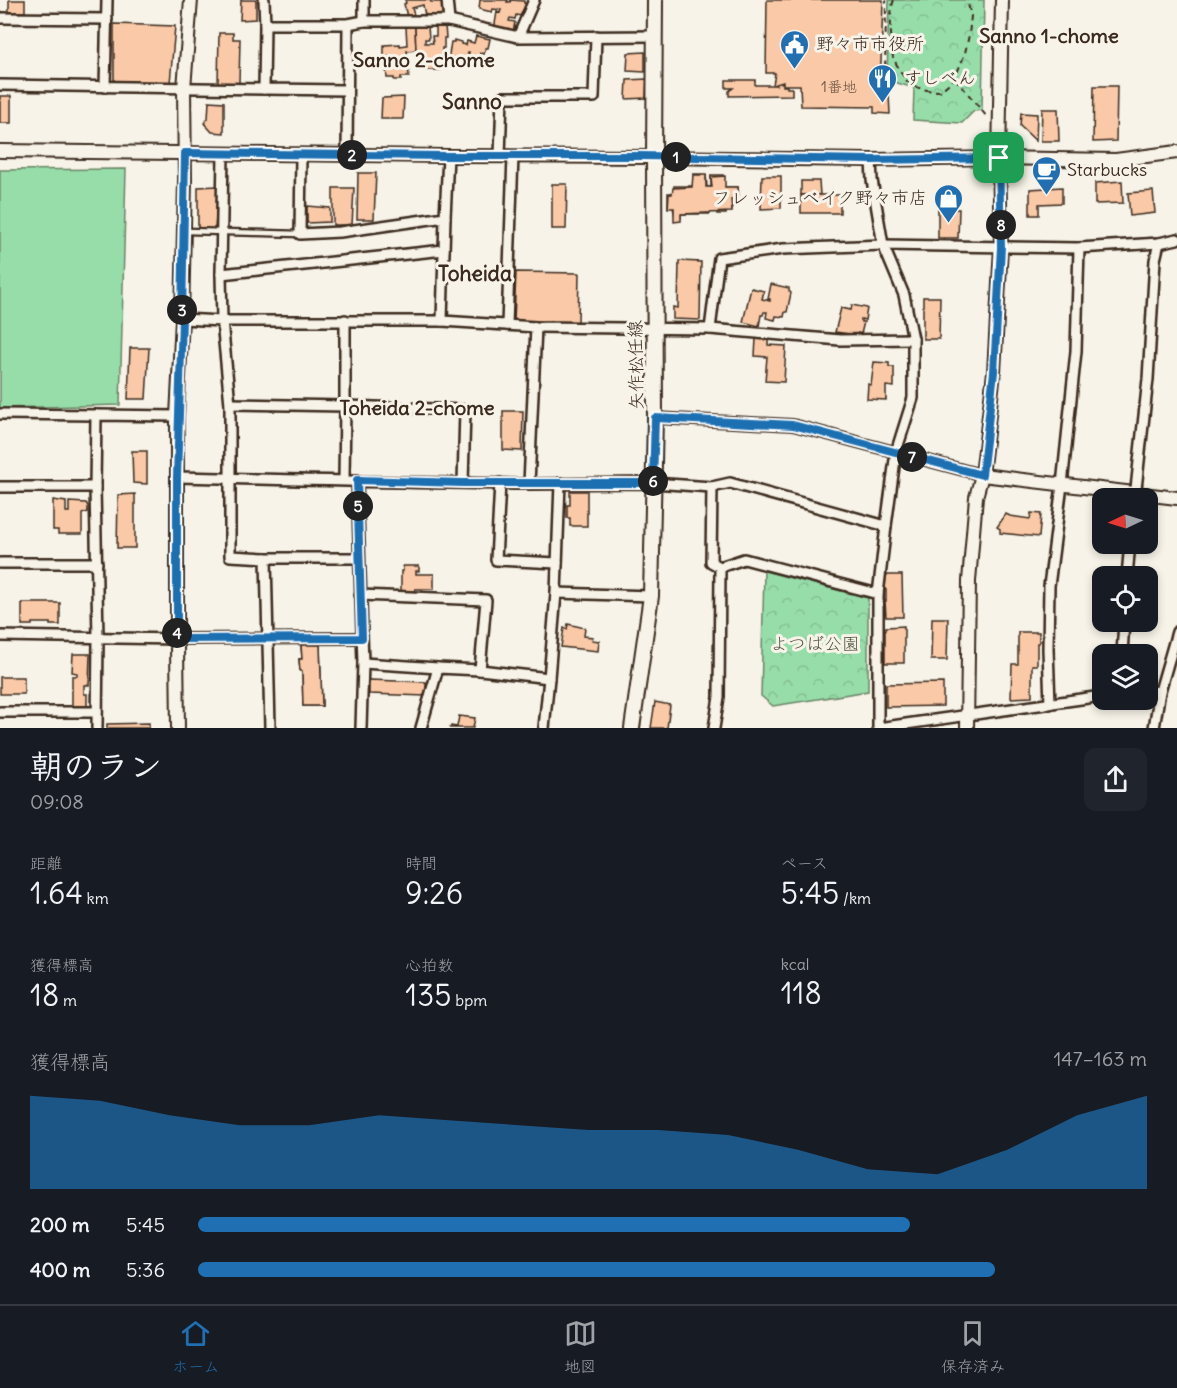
<!DOCTYPE html>
<html lang="ja">
<head>
<meta charset="utf-8">
<style>
	:root { --surface:#171b24; --page:#20242c; --text:#f1f3f6; --muted:#9ea1a6; --line:#363941; --accent:#1f6fb2 }
	body { margin:0; font-family:Delius,"Klee One",sans-serif; background:var(--page); color:var(--text); height:100vh; display:flex; flex-direction:column; font-size:22px; white-space:nowrap }
	* { box-sizing:border-box; margin:0 }
	p { font-size:20px; color:var(--muted) }
	.icon { flex:none; width:33px; height:33px; fill:none; stroke:currentColor; stroke-width:2; stroke-linecap:round; stroke-linejoin:round }
	.map { position:relative; height:728px; overflow:hidden }
	.drawer { display:flex; flex-direction:column; background:var(--surface); flex:1 }
	.drawer>* { flex:none }
	.needle { width:39px; rotate:266deg }
	.fabs { position:absolute; left:1092px; top:488px; display:grid; gap:12px }
	.fabs a { display:grid; place-items:center; width:66px; height:66px; border-radius:12px; background:var(--surface); box-shadow:0 3px 9px #0003; font-size:30px }
	.pin { position:absolute; display:grid; place-items:center; width:51px; height:51px; color:#fff; margin:-26px; border-radius:12px; box-shadow:0 3px 9px #0006 }
	.km { position:absolute; width:30px; height:30px; margin:-15px; border-radius:50%; background:#222; color:#fff; font-size:16px; line-height:30px; text-align:center }
	.round { display:grid; place-items:center; flex:none; width:63px; height:63px; border-radius:12px; background:var(--page) }
	.overview { display:flex; align-items:center; justify-content:space-between; height:102px; padding:0 30px }
	h1 { font-size:33px; font-weight:600; line-height:45px }
	.metrics { display:grid; grid-template-columns:repeat(3,1fr); gap:9px; height:102px; padding:6px 30px }
	.metrics div { display:grid; align-content:center }
	.metrics b { font-size:30px; font-weight:600 }
	.metrics small { font-size:16px; font-weight:400 }
	.metrics p { font-size:16px }
	.chart { height:168px; padding:12px 30px }
	.chart p { display:flex; justify-content:space-between }
	.chart svg { width:100%; height:108px; margin-top:6px; fill:var(--accent); opacity:.7 }
	ul { padding:0 30px; list-style:none; font-size:20px }
	li { display:grid; grid-template-columns:96px 72px 1fr; align-items:center; height:45px }
	li i { height:15px; border-radius:8px; background:var(--accent) }
	.menu { display:flex; justify-content:space-around; align-items:center; height:84px; border-top:2px solid var(--line); background:var(--surface); font-size:16px; color:var(--muted) }
	.menu a { display:grid; justify-items:center; gap:3px }
	.menu .on { color:var(--accent) }
	.map>svg:first-child { display:block }
</style>
</head>
<body>
<div class="map">
<svg width="1177" height="728" viewBox="0 0 1177 728">
	<defs>
		<pattern id="park-crowns" width="20" height="18" patternUnits="userSpaceOnUse" patternTransform="scale(1.5)"><rect width="20" height="18" fill="#97ddaa"/><path d="M2 6a3 3 0 1 1 6 0M12 15a3 3 0 1 1 6 0" fill="none" stroke="#83be92"/></pattern>
	</defs>
	<rect width="100%" height="100%" fill="#f7f3e8"/>
	<filter id="ink" filterUnits="userSpaceOnUse"><feTurbulence type="fractalNoise" baseFrequency=".0167" numOctaves="2"/><feDisplacementMap in="SourceGraphic" scale="12" xChannelSelector="R" yChannelSelector="G"/><feConvolveMatrix kernelMatrix="1 2 1 2 8 2 1 2 1" color-interpolation-filters="sRGB"/></filter>
	<g filter="url(#ink)">
		<g fill="url(#park-crowns)" stroke="#698464" stroke-width="1.5">
			<polygon points="889,0 984,0 982,110 974,111 962,123 913,120 914,88 887,80"/>
			<polygon points="764,571 868,598 868,691 773,706 761,696"/>
		</g>
		<polygon fill="#97ddaa" stroke="#698464" stroke-width="1.5" points="126,169 120,405 0,408 0,170"/>
		<g fill="#f9c9a8" stroke="#3b2a1e" stroke-width="1.5">
			<rect x="9" y="0" width="16" height="12"/>
			<polygon points="241,0 256,0 256,19 240,20"/>
			<polygon points="405,0 430,0 431,2 444,2 446,14 425,16 423,5 412,8 414,15 407,17 404,4 406,3"/>
			<polygon points="480,0 508,0 507,2 510,2 511,0 524,1 524,3 526,4 525,11 523,10 522,16 516,15 515,19 510,18 509,21 515,22 513,33 494,30 497,12 500,13 501,10 493,9 492,12 479,9"/>
			<polygon points="767,0 883,0 880,92 889,95 890,114 874,113 874,107 801,106 800,85 773,85 775,73 766,73"/>
			<polygon points="114,24 175,26 170,83 114,81"/>
			<polygon points="415,26 416,50 407,51 409,77 401,77 401,80 394,80 394,78 387,78 386,67 395,66 395,56 384,57 384,45 400,44 400,46 407,45 406,27"/>
			<polygon points="428,26 429,39 425,39 425,43 433,43 432,36 436,36 436,27 445,26 446,38 444,38 444,48 442,48 443,66 440,66 440,70 422,70 421,50 416,50 415,27"/>
			<polygon points="219,33 233,33 233,39 240,39 239,83 218,84"/>
			<polygon points="476,36 490,39 488,48 486,48 484,54 480,53 478,64 474,63 474,65 467,63 469,52 468,52 465,65 448,61 451,42 454,42 454,40 461,42 461,44 466,45 467,41 474,43"/>
			<polygon points="645,52 645,72 627,71 628,53"/>
			<polygon points="647,79 646,98 626,99 627,80"/>
			<polygon points="726,80 755,80 755,85 776,85 776,84 783,82 783,86 787,86 787,88 792,88 792,95 729,96 729,91 733,88 726,88"/>
			<polygon points="1094,86 1117,86 1116,141 1093,142"/>
			<rect x="0" y="96" width="11" height="27"/>
			<polygon points="404,97 403,119 381,119 382,98"/>
			<polygon points="209,101 224,102 224,133 212,132 204,123 208,119"/>
			<polygon points="1042,109 1058,109 1059,141 1041,141"/>
			<polygon points="1021,113 1037,114 1036,141 1020,126"/>
			<polygon points="358,173 376,173 374,219 357,219"/>
			<polygon points="693,174 706,174 707,187 711,187 711,175 723,175 723,187 738,187 738,198 732,198 732,211 726,211 726,214 717,214 717,211 710,211 710,214 681,214 681,218 675,218 673,207 668,207 668,193 674,193 674,186 693,186"/>
			<polygon points="693,175 706,175 706,187 712,187 711,177 725,176 725,187 738,187 739,199 731,199 732,212 681,214 681,221 674,222 674,208 668,208 669,194 672,194 673,188 692,187"/>
			<polygon points="762,176 781,176 781,208 761,209"/>
			<polygon points="801,181 819,181 820,195 801,195"/>
			<polygon points="1122,181 1123,203 1095,204 1095,183"/>
			<polygon points="552,184 567,184 566,229 552,229"/>
			<polygon points="218,186 215,230 198,229 198,187"/>
			<polygon points="1062,187 1062,203 1039,204 1039,215 1030,215 1030,189"/>
			<polygon points="333,188 354,188 352,225 333,225"/>
			<polygon points="1153,191 1155,213 1130,216 1128,193"/>
			<rect x="801" y="195" width="39" height="18"/>
			<polygon points="307,206 330,208 330,222 307,223"/>
			<polygon points="938,209 959,209 958,238 938,238"/>
			<polygon points="679,261 701,262 700,320 673,319 673,307 678,308"/>
			<polygon points="516,272 579,273 578,322 514,321"/>
			<polygon points="771,284 789,288 789,291 791,293 787,312 785,312 784,317 776,316 775,320 766,318 767,312 764,312 763,315 761,315 759,326 743,322 751,288 764,291 762,299 770,301 770,299 768,299"/>
			<polygon points="923,297 940,297 939,339 923,339"/>
			<polygon points="852,305 867,308 865,320 861,319 861,322 864,322 861,334 858,333 858,335 835,332 841,308 851,310"/>
			<polygon points="756,339 768,340 768,345 786,346 784,382 765,381 767,357 755,356"/>
			<polygon points="130,348 149,348 146,399 128,399"/>
			<polygon points="874,362 889,363 889,367 894,367 894,387 886,386 886,400 867,399 868,384 871,385"/>
			<polygon points="503,411 523,411 522,451 503,450"/>
			<polygon points="132,451 147,451 147,484 133,483"/>
			<polygon points="570,491 587,491 587,526 570,526 570,518 567,518 567,505 570,505"/>
			<polygon points="135,494 135,548 117,548 118,495"/>
			<polygon points="53,500 66,502 66,512 69,512 69,502 86,503 88,506 88,512 82,514 82,534 58,534 58,530 53,530"/>
			<polygon points="1031,513 1041,514 1039,537 1000,533 1000,529 997,527 1006,514 1010,516 1030,519"/>
			<polygon points="403,566 419,566 419,571 416,571 416,574 434,574 434,589 415,589 415,592 401,591 401,571 403,571"/>
			<polygon points="886,575 902,575 903,617 886,617 885,601 886,601 886,590 885,590"/>
			<polygon points="22,603 60,603 60,625 50,625 50,623 32,623 32,625 22,625"/>
			<polygon points="932,618 948,618 947,660 931,660"/>
			<polygon points="568,624 585,628 584,636 593,637 592,640 599,641 598,651 561,647 564,628 567,629"/>
			<polygon points="904,626 904,663 885,663 885,630 886,630 886,627"/>
			<polygon points="1018,632 1039,632 1039,643 1037,643 1037,665 1032,665 1032,697 1011,698 1012,664 1018,664"/>
			<polygon points="301,645 320,645 322,706 303,706 302,671 300,671 299,659 302,659"/>
			<polygon points="301,645 320,645 322,706 303,706 302,671 300,671 299,659 302,659"/>
			<polygon points="73,654 90,654 89,685 84,685 84,694 87,694 87,706 72,706 72,676 77,676 77,673 72,672"/>
			<rect x="0" y="677" width="24" height="17"/>
			<polygon points="369,680 426,682 426,696 369,694"/>
			<polygon points="943,683 943,706 886,707 886,684"/>
			<polygon points="655,702 670,705 667,728 651,728"/>
			<polygon points="459,716 475,718 473,728 450,728 451,726 457,727"/>
			<polygon points="149,723 149,728 107,728 107,724"/>
		</g>
		<g fill="none" stroke-linecap="round" stroke-linejoin="round">
			<defs>
				<polyline id="service" points="186,231 300,234"/>
				<g id="minor">
					<polyline points="264,0 265,24 348,24 364,21 449,21 518,37 655,36"/>
					<polyline points="364,0 364,21"/>
					<polyline points="447,0 449,21"/>
					<polyline points="0,18 107,19"/>
					<polyline points="265,24 264,89 347,90"/>
					<polyline points="518,37 534,0"/>
					<polyline points="0,85 264,89"/>
					<polyline points="105,87 107,0"/>
					<polyline points="223,153 221,274 222,321 230,404 230,556 266,558 359,558"/>
					<polyline points="301,154 300,234 340,232 445,217 448,156"/>
					<polyline points="347,155 348,24"/>
					<polyline points="500,156 502,97 594,97 596,36"/>
					<polyline points="871,160 872,180 883,245 904,295 913,339 913,398 896,452 886,526"/>
					<polyline points="221,274 444,250"/>
					<polyline points="182,319 222,321 442,321 536,327 710,329 840,340 913,339"/>
					<polyline points="345,320 345,406 465,410 463,483"/>
					<polyline points="442,321 445,217"/>
					<polyline points="507,325 513,156"/>
					<polyline points="536,327 529,484 653,483 712,487 730,483 886,526 878,594 878,728 1102,696"/>
					<polyline points="710,329 719,258 783,249 883,245 1079,248 1159,243 1177,239"/>
					<polyline points="230,404 345,406 344,480"/>
					<polyline points="0,414 96,415"/>
					<polyline points="655,418 793,425 982,475"/>
					<path d="M177,477c117,3 235,6 352,7"/>
					<polyline points="357,480 363,663 361,728"/>
					<polyline points="500,483 496,560 557,563"/>
					<polyline points="0,487 95,487"/>
					<polyline points="712,487 711,562 720,567 719,697 714,728"/>
					<polyline points="1135,498 1148,379 1155,260 1159,243"/>
					<polyline points="266,558 270,728"/>
					<polyline points="0,563 97,563"/>
					<polyline points="720,567 744,559 878,594"/>
					<polyline points="1127,576 1130,543"/>
					<polyline points="556,593 651,596"/>
					<polyline points="360,595 486,600 480,670"/>
					<polyline points="0,636 177,639 362,638"/>
					<polyline points="1122,654 1124,621"/>
					<polyline points="363,663 438,668"/>
					<polyline points="1148,692 1160,691 1177,632"/>
					<polyline points="1050,704 1048,649 1049,586 1062,485 1076,351 1079,248"/>
					<polyline points="0,712 97,712"/>
					<polyline points="97,728 98,638 95,487 96,415 177,416"/>
					<polyline points="421,728 438,668 480,670 549,678 556,593 560,483"/>
					<polyline points="544,728 549,678"/>
					<polyline points="1154,728 1160,691"/>
				</g>
				<g id="tertiary">
					<polyline points="0,151 448,156 654,157 871,160 999,158 1116,160 1177,152"/>
					<polyline points="982,475 1177,498"/>
					<polyline points="178,728 177,647 177,416 182,319 185,180 184,88 191,0"/>
					<polyline points="967,728 969,581 976,497 982,475 994,372 1001,247 999,158 1002,0"/>
				</g>
				<polyline id="secondary" points="632,728 651,596 655,418 654,157 655,0"/>
			</defs>
			<use href="#service" stroke="#3b2a1e" stroke-width="9"/>
			<use href="#minor" stroke="#3b2a1e" stroke-width="14"/>
			<use href="#tertiary" stroke="#3b2a1e" stroke-width="16"/>
			<use href="#secondary" stroke="#3b2a1e" stroke-width="18"/>
			<g stroke="#3b2a1e" stroke-width="2" stroke-dasharray="6 4.5" stroke-linecap="butt">
				<path d="M894,0c-5,10 -3,46 -1,57 2,5 11,22 15,25 9,7 21,9 32,9l15,-13 10,-25 4,-18 2,-19 -4,-16"/>
				<polyline points="885,77 886,0"/>
				<polyline points="955,78 987,117"/>
			</g>
			<use href="#service" stroke="#f7f3e8" stroke-width="4.5"/>
			<use href="#minor" stroke="#f7f3e8" stroke-width="9"/>
			<use href="#tertiary" stroke="#f7f3e8" stroke-width="12"/>
			<use href="#secondary" stroke="#f7f3e8" stroke-width="14"/>
		</g>
	</g>
	<g fill="none" stroke-linecap="round" stroke-linejoin="round" filter="url(#ink)">
		<defs>
			<polygon id="route" points="185,153 447,156 640,156 872,160 999,158 1001,247 994,372 982,475 793,425 655,418 653,483 463,483 357,480 362,638 177,639 177,477 182,319"/>
		</defs>
		<use href="#route" stroke="#fff" stroke-width="12"/>
		<use href="#route" stroke="#1f6fb2" stroke-width="8"/>
	</g>
	<defs>
		<symbol id="civic-pin" viewBox="-11 -11 22 30"><path d="M0 17L-7.5 6A9.5 9.5 0 1 1 7.5 6Z" fill="#1f6fb2" stroke="#f7f3e8"/><path d="M-.6-6.5H3V-4.5H.6V-3L4-1V1h2V6H-6V1h2V-1L-.6-3ZM-1.2 2.5V6h2.4V2.5Z" fill="#fff"/></symbol>
		<symbol id="restaurant-pin" viewBox="-11 -11 22 30"><path d="M0 17L-7.5 6A9.5 9.5 0 1 1 7.5 6Z" fill="#1f6fb2" stroke="#f7f3e8"/><path d="M-5-6h1v4h1v-4h1v4h1v-4h1v5L-1.5 .5V6h-2V.5L-5-1ZM5-6V6H3V1.5H1.5Q1.5-4 5-6Z" fill="#fff"/></symbol>
		<symbol id="cafe-pin" viewBox="-11 -11 22 30"><path d="M0 17L-7.5 6A9.5 9.5 0 1 1 7.5 6Z" fill="#1f6fb2" stroke="#f7f3e8"/><path d="M-5.5-4.5H6V0H3Q3 3.5 0 3.5H-2.5Q-5.5 3.5-5.5 0ZM3-3.2v2h1.7v-2ZM-6 4.5H4V6H-6Z" fill="#fff"/></symbol>
		<symbol id="shop-pin" viewBox="-11 -11 22 30"><path d="M0 17L-7.5 6A9.5 9.5 0 1 1 7.5 6Z" fill="#1f6fb2" stroke="#f7f3e8"/><path d="M-5-2.5h2.3a2.7 3.5 0 0 1 5.4 0H5L5.5 6h-11ZM-1.5-2.5h3a1.5 2.3 0 0 0-3 0Z" fill="#fff"/></symbol>
	</defs>
	<g fill-rule="evenodd">
		<use href="#civic-pin" x="778" y="28" width="33" height="45"/>
		<use href="#restaurant-pin" x="866" y="62" width="33" height="45"/>
		<use href="#cafe-pin" x="1030" y="154" width="33" height="45"/>
		<use href="#shop-pin" x="932" y="182" width="33" height="45"/>
	</g>
	<g text-anchor="middle" stroke-width="6" stroke-linejoin="round" paint-order="stroke">
		<g font-size="15" fill="#6a5240">
			<text x="839" y="92">1番地</text>
		</g>
		<g font-size="18" fill="#3b2a1e" stroke="#f7f3e8" text-anchor="start">
			<text x="816" y="50">野々市市役所</text>
			<text x="904" y="84">すしべん</text>
			<text x="1067" y="176">Starbucks</text>
			<text x="927" y="204" text-anchor="end">フレッシュベイク野々市店</text>
		</g>
		<g font-size="18" fill="#3b2a1e" stroke="#f7f3e8">
			<text transform="translate(636 365) rotate(-91)" y="6">矢作松任線</text>
		</g>
		<g font-size="18" fill="#525741" stroke="#f7f3e8">
			<text x="815" y="650">よつば公園</text>
		</g>
		<g font-size="20" font-weight="bold" fill="#3b2a1e" stroke="#f7f3e8">
			<text x="1049" y="43">Sanno 1-chome</text>
			<text x="424" y="67">Sanno 2-chome</text>
			<text x="417" y="415">Toheida 2-chome</text>
		</g>
		<g font-size="21" font-weight="bold" fill="#3b2a1e" stroke="#f7f3e8">
			<text x="472" y="109">Sanno</text>
			<text x="475" y="281">Toheida</text>
		</g>
	</g>
</svg>
<div class="fabs">
<a><svg class="needle" viewBox="-14 -14 28 28"><path d="M0-13l5 13h-10z" fill="#e53935"/><path d="M0 13l5-13h-10z" fill="#9ea1a6"/></svg></a>
<a><svg class="icon" aria-label="locate" viewBox="0 0 24 24"><circle cx="12" cy="12" r="6"/><path d="M12 2v4M12 18v4M2 12h4M18 12h4"/></svg></a>
<a><svg class="icon" aria-label="layers" viewBox="0 0 24 24"><path d="M12 4l9 5-9 5-9-5zM3 14l9 5 9-5"/></svg></a>
</div>
<div class="pin" style="left:999px;top:158px;background:#1e9e55"><svg class="icon" aria-label="arrive" viewBox="0 0 24 24"><path d="M6 21V4h12l-3 4 3 4H6"/></svg></div>
<b class="km" style="left:676px;top:157px">1</b>
<b class="km" style="left:352px;top:155px">2</b>
<b class="km" style="left:182px;top:310px">3</b>
<b class="km" style="left:177px;top:633px">4</b>
<b class="km" style="left:358px;top:506px">5</b>
<b class="km" style="left:653px;top:481px">6</b>
<b class="km" style="left:912px;top:457px">7</b>
<b class="km" style="left:1001px;top:225px">8</b>
</div>
<section class="drawer">
<div class="overview"><div><h1>朝のラン</h1><p>09:08</p></div><a class="round"><svg class="icon" aria-label="share" viewBox="0 0 24 24"><path d="M12 15V3M7 8l5-5 5 5M5 13v7h14v-7"/></svg></a></div>
<div class="metrics">
<div><p>距離</p><b>1.64<small> km</small></b></div>
<div><p>時間</p><b>9:26</b></div>
<div><p>ペース</p><b>5:45<small> /km</small></b></div>
</div>
<div class="metrics">
<div><p>獲得標高</p><b>18<small> m</small></b></div>
<div><p>心拍数</p><b>135<small> bpm</small></b></div>
<div><p>kcal</p><b>118</b></div>
</div>
<div class="chart"><p><span>獲得標高</span>147–163 m</p>
<svg viewBox="0 0 160 44" preserveAspectRatio="none"><path d="M0 44V6L10 8L20 14L30 18L40 18L50 14L60 16L70 18L80 20L90 20L100 22L110 28L120 36L130 38L140 28L150 14L160 6V44z"/></svg>
</div>
<ul>
<li><b>200 m</b>5:45<i style="width:75%"></i></li>
<li><b>400 m</b>5:36<i style="width:84%"></i></li>
</ul>
</section>
<nav class="menu">
<a class="on"><svg class="icon" aria-label="home" viewBox="0 0 24 24"><path d="M3 11l9-7 9 7M6 9v11h12V9"/></svg>ホーム</a>
<a><svg class="icon" aria-label="map" viewBox="0 0 24 24"><path d="M3 6l6-2 6 2 6-2v14l-6 2-6-2-6 2zM9 4v14M15 6v14"/></svg>地図</a>
<a><svg class="icon" aria-label="saved" viewBox="0 0 24 24"><path d="M7 4h10v16l-5-4-5 4z"/></svg>保存済み</a>
</nav>
</body>
</html>
